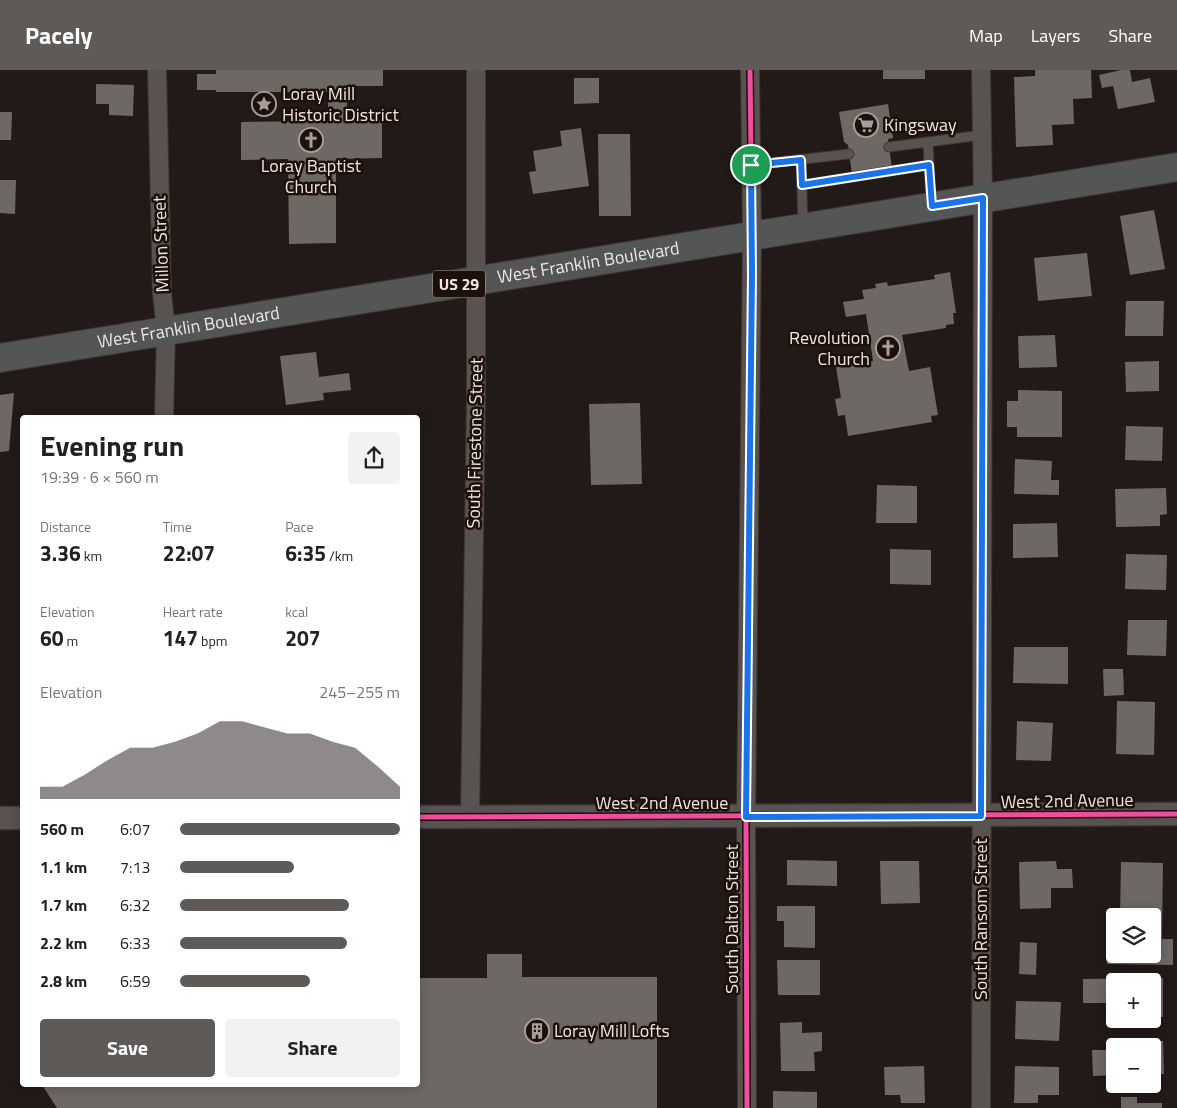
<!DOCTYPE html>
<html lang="en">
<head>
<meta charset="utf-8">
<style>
	:root { --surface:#fff; --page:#f2f2f2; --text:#222; --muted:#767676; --accent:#5e5a58 }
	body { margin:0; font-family:"Titillium Web",sans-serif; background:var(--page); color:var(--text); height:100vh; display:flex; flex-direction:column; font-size:19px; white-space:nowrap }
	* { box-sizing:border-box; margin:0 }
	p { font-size:16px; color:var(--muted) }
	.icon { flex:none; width:28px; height:28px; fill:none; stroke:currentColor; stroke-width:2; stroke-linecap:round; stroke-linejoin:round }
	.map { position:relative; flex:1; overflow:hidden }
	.details { position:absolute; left:20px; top:345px; width:400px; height:672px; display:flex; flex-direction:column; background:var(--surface); border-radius:5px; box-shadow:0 2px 12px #0003 }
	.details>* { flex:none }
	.buttons { position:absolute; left:1106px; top:838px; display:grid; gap:10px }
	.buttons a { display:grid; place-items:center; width:55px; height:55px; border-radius:5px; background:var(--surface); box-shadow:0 2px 12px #0003; font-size:25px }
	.pin { position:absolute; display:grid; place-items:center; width:42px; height:42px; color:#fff; margin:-21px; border:2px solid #fff; border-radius:50%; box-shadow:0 1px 5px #0007 }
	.round { display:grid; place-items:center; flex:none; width:52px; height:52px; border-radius:5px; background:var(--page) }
	.overview { display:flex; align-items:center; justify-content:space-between; height:85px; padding:0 20px }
	h1 { font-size:28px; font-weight:700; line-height:38px }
	.figures { display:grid; grid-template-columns:repeat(3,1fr); gap:8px; height:85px; padding:5px 20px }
	.figures div { display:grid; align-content:center }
	.figures b { font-size:21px; font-weight:700 }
	.figures small { font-size:14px; font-weight:400 }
	.figures p { font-size:14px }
	.chart { height:140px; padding:10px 20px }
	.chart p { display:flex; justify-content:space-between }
	.chart svg { width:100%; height:90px; margin-top:5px; fill:var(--accent); opacity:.7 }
	.cta { display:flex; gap:10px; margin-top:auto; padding:10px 20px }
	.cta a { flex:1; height:58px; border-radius:5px; background:var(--accent); color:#fff; font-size:20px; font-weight:700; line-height:58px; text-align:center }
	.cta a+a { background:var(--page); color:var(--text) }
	ul { padding:0 20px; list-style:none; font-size:16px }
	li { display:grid; grid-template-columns:80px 60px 1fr; align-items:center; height:38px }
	li i { height:12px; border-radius:6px; background:var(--accent) }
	header { display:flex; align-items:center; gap:30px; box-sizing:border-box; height:70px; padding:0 25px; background:var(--accent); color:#fff }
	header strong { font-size:24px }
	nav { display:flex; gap:28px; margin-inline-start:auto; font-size:18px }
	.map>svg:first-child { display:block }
</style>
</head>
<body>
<header>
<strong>Pacely</strong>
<nav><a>Map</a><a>Layers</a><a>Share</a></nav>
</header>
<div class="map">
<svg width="1177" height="1038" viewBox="0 0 1177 1038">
	<rect width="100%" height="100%" fill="#221a18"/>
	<g fill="#6e6864">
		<polygon points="216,0 383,0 383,16 349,16 350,22 347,22 347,50 382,50 382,88 336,89 336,173 289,174 288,89 241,90 241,52 339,51 339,39 328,39 328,22 216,22 216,20 197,20 197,4 216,4"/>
		<rect x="883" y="0" width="42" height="9"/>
		<polygon points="1035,0 1091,0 1092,28 1073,29 1074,54 1052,55 1053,75 1016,77 1014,7 1035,6"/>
		<polygon points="1121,0 1130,0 1132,12 1150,8 1155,32 1118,39 1113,16 1102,18 1099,5"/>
		<polygon points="574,8 599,8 599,33 574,34"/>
		<polygon points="96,14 134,15 133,46 109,45 109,34 96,34"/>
		<polygon points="888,34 893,68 888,69 892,98 852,104 848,75 844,72 839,42"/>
		<polygon points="0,42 12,42 11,70 0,70"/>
		<polygon points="581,58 589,116 533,124 529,102 536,101 533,81 562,76 560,61"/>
		<polygon points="598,64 630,64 631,146 599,146"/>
		<polygon points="0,110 16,110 15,144 0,143"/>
		<polygon points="1154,140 1165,199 1130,205 1120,146"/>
		<polygon points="1087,183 1092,226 1038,231 1034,188"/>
		<polygon points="950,202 956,243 953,243 954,254 946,255 946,258 902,265 909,301 930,297 938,345 931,346 932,352 848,366 845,345 838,346 835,329 841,328 836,297 873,291 866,244 846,247 843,232 864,229 862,220 876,218 875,214 887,212 888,216 935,209 934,205"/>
		<polygon points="1126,231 1164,231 1163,266 1125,266"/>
		<polygon points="1055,265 1057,297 1019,298 1018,266"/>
		<polygon points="316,282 319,307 349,303 351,320 323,323 324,330 286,335 280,286"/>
		<polygon points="1159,291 1159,321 1126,322 1125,292"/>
		<polygon points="1018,320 1062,321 1062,367 1017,367 1017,357 1007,357 1007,331 1018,331"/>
		<polygon points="14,323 9,381 0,382 0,325"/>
		<polygon points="640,333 642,414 591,415 589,334"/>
		<polygon points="1126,356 1163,357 1162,391 1125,390"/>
		<polygon points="1015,389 1052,391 1051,410 1059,410 1059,425 1014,424"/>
		<polygon points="877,415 917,416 917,453 876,453"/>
		<polygon points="1166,418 1167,444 1160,445 1160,456 1116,457 1115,419"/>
		<polygon points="1057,453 1058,487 1013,488 1013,454"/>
		<polygon points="890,479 931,480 931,515 890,514"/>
		<polygon points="1126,484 1167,485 1166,520 1125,519"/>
		<polygon points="1128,550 1167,550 1166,586 1127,585"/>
		<polygon points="1014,577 1068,577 1068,614 1013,613"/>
		<polygon points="1103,599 1123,599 1124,625 1104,626"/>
		<polygon points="1117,631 1155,632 1154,685 1116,684"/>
		<polygon points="1017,651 1053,653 1051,691 1016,690"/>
		<polygon points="787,790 837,791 837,816 787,815"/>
		<polygon points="880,791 919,791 920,833 881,834"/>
		<polygon points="1056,791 1057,799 1072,799 1073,818 1051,818 1051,838 1020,839 1019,792"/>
		<polygon points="1121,792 1163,793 1162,869 1173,869 1173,895 1107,894 1107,870 1115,870 1115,884 1152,884 1152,846 1120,846"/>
		<polygon points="777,836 815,836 815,878 784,877 784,851 777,851"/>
		<polygon points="1020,872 1037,873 1036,905 1019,904"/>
		<polygon points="487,884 522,884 522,907 657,907 657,1038 57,1038 42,1015 418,1015 418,908 487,908"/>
		<polygon points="777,890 820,890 820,925 778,925"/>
		<polygon points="1163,908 1163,947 1152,947 1152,911 1115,911 1115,947 1107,947 1107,933 1083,933 1083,909"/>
		<polygon points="1016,931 1061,932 1059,971 1015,969"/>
		<polygon points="802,952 802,963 822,962 822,981 814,982 815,1001 781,1001 780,953"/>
		<polygon points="1137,971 1163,971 1164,1004 1152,1004 1152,976 1137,976"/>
		<polygon points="1092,980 1115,980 1115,1005 1093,1006"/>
		<polygon points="924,996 925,1033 901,1033 900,1025 885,1025 884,997"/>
		<polygon points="1015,996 1059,997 1059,1025 1038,1025 1038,1033 1014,1033"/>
		<polygon points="773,1021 817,1022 817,1038 773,1038"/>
		<polygon points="1121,1027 1137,1027 1137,1033 1162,1033 1162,1038 1121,1038"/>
	</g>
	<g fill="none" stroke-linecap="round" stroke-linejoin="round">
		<defs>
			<g id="service">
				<polyline points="928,72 931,134"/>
				<polyline points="889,77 982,65"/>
				<polyline points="801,90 803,154"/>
				<polyline points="751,95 849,84"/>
				<polyline points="802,115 929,95"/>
			</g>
			<g id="minor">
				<polyline points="157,0 162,223 166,261 164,348"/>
				<polyline points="470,747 476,327 476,0"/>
				<polyline points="747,1038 746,747 752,166 750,0"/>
				<polyline points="981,1038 983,128 981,0"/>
			</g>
			<g id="tertiary">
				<polyline points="418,747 1177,744"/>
				<polyline points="0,748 22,748"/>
			</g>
			<g id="primary">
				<path id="s1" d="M0,288l1177,-191"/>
			</g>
		</defs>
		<use href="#service" stroke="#3c3634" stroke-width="11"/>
		<use href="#minor" stroke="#3c3634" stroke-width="20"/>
		<use href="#tertiary" stroke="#3c3634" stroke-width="25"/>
		<use href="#primary" stroke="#3c3634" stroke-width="30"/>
		<use href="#service" stroke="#585250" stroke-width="9"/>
		<use href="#minor" stroke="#585250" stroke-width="18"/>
		<use href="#tertiary" stroke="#585250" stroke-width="22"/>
		<use href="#primary" stroke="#545656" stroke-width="28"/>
		<defs>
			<g id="cycleway">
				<polyline points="418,747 1177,744"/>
				<polyline points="747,1038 746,747 752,166 750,0"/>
			</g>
		</defs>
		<use href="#cycleway" stroke="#1d0f0a" stroke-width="8"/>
		<use href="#cycleway" stroke="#ef4d9e" stroke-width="5"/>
	</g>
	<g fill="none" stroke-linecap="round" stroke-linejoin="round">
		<defs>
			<polygon id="route" points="801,90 802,115 929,95 932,136 983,128 981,746 746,747 752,204 751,95"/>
		</defs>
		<use href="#route" stroke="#fff" stroke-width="10"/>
		<use href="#route" stroke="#1a73e8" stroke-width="6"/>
	</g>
	<defs>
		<symbol id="sight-ring" viewBox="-11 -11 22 22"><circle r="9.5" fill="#1d0f0a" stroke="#a89e9b" stroke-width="1.5"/><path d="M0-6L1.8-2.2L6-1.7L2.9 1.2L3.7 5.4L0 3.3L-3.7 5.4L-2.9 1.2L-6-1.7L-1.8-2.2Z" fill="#a89e9b"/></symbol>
		<symbol id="supermarket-ring" viewBox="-11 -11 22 22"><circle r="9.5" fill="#1d0f0a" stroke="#a89e9b" stroke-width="1.5"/><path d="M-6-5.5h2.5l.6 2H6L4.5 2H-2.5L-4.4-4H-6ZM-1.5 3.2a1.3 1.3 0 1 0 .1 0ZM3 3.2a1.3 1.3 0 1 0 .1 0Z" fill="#a89e9b"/></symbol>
		<symbol id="church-ring" viewBox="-11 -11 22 22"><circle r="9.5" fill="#1d0f0a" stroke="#a89e9b" stroke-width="1.5"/><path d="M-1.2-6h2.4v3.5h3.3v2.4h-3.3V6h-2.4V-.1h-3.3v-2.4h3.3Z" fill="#a89e9b"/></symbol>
		<symbol id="building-ring" viewBox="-11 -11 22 22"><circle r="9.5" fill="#1d0f0a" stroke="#a89e9b" stroke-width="1.5"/><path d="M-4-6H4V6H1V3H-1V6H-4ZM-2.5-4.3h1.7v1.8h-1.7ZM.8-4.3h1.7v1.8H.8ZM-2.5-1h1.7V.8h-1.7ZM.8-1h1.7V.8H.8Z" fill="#a89e9b"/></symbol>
	</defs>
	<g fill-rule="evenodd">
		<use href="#sight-ring" x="250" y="20" width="28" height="28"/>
		<use href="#supermarket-ring" x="852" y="41" width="28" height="28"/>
		<use href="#church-ring" x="297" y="56" width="28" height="28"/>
		<use href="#church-ring" x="874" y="264" width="28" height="28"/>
		<use href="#building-ring" x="523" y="947" width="28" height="28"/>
	</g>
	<g text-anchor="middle" stroke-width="5" stroke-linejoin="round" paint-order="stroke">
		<rect fill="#1d0f0a" stroke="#b1a5a0" stroke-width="1" x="433" y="200.5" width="52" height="27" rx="4"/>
		<g font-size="16" font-weight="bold" fill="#f0e5e1">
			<text x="459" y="220">US 29</text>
		</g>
		<g font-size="18" fill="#f0e5e1" stroke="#1d0f0a" text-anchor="start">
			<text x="282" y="30">Loray Mill<tspan x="282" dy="21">Historic District</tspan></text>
			<text x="884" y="61">Kingsway</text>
			<text x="311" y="102" text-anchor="middle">Loray Baptist<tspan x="311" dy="21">Church</tspan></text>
			<text x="870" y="274" text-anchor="end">Revolution<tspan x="870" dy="21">Church</tspan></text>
			<text x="554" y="967">Loray Mill Lofts</text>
		</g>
		<g font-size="18" fill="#f0e5e1" stroke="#1d0f0a">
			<text transform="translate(161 174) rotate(-92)" y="6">Millon Street</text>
			<text dy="6" stroke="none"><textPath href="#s1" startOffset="596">West Franklin Boulevard</textPath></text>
			<text dy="6" stroke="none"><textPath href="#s1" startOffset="191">West Franklin Boulevard</textPath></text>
			<text transform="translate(475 373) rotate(-89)" y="6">South Firestone Street</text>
			<text transform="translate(1067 731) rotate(-1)" y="6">West 2nd Avenue</text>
			<text x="662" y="739">West 2nd Avenue</text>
			<text transform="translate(732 849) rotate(-90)" y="6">South Dalton Street</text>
			<text transform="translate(981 849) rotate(-90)" y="6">South Ransom Street</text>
		</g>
	</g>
</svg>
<div class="buttons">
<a><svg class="icon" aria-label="layers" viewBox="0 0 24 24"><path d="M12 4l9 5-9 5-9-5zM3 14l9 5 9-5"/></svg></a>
<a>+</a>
<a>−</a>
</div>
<div class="pin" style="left:751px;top:95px;background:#1e9e55"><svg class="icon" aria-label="arrive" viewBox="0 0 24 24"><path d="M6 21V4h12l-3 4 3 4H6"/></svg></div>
<section class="details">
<div class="overview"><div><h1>Evening run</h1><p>19:39 · 6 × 560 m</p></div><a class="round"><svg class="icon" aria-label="share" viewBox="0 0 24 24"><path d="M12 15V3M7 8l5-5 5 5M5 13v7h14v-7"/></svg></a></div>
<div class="figures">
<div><p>Distance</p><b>3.36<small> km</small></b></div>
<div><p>Time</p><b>22:07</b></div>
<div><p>Pace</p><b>6:35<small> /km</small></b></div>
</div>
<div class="figures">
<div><p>Elevation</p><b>60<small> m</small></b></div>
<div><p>Heart rate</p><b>147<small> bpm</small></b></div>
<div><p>kcal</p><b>207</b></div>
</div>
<div class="chart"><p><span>Elevation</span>245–255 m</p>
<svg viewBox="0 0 160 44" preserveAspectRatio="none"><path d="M0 44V38L10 38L20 32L30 25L40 19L50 19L60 16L70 12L80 6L90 6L100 9L110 12L120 12L130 16L140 19L150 28L160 38V44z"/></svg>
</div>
<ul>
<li><b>560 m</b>6:07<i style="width:100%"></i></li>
<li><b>1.1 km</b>7:13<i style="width:52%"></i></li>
<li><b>1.7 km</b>6:32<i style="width:77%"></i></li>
<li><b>2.2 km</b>6:33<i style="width:76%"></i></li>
<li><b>2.8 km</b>6:59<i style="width:59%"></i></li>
</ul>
<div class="cta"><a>Save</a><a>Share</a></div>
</section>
</div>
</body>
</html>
